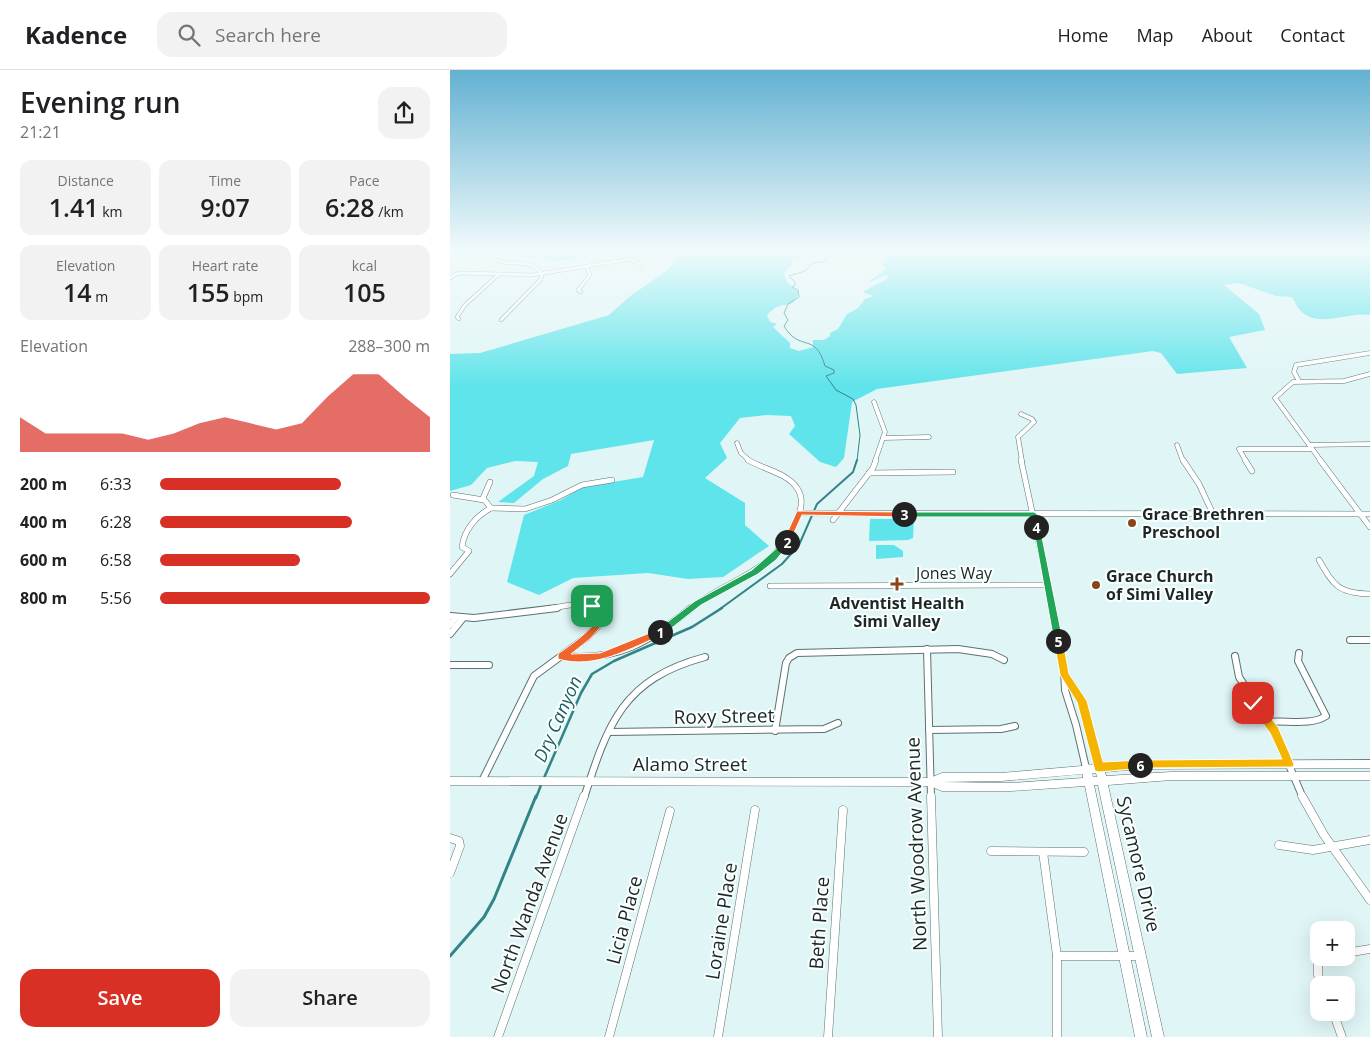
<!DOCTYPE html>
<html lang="en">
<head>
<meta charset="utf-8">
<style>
	:root { --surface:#fff; --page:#f2f2f2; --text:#202124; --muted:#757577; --line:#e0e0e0; --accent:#d93025 }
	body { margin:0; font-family:"Open Sans",sans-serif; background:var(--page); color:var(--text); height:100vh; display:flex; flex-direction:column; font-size:19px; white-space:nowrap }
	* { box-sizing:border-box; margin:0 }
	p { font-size:16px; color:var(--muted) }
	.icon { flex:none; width:28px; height:28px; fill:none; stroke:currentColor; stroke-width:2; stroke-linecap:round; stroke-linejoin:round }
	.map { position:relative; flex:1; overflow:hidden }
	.drawer { display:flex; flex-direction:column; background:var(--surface); width:450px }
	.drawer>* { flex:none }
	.tools { position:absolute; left:860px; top:851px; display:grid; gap:10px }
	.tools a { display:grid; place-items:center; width:45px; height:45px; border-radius:10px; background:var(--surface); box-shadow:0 5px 20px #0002; font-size:25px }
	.pin { position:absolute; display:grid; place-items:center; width:42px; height:42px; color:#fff; margin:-21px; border-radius:10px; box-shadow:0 2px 8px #0006 }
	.km { position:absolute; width:25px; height:25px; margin:-12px; border-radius:50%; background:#222; color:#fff; font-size:14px; line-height:25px; text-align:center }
	.round { display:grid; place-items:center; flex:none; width:52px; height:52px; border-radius:15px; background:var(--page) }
	.headline { display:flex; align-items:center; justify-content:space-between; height:85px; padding:0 20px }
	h1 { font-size:28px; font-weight:600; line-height:38px }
	.stats { display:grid; grid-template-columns:repeat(3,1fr); gap:8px; height:85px; padding:5px 20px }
	.stats div { display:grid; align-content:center; border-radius:12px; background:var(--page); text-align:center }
	.stats b { font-size:25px; font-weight:600 }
	.stats small { font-size:14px; font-weight:400 }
	.stats p { font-size:14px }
	.chart { height:140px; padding:10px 20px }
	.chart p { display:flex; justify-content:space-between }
	.chart svg { width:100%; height:90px; margin-top:5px; fill:var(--accent); opacity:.7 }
	.primary-button { display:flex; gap:10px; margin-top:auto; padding:10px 20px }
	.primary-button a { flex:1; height:58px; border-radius:15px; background:var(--accent); color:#fff; font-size:20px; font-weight:600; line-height:58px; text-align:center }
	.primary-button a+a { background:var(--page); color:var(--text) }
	ul { padding:0 20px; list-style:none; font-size:16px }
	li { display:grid; grid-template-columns:80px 60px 1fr; align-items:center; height:38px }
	li i { height:12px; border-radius:6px; background:var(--accent) }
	header { display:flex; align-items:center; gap:30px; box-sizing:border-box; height:70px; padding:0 25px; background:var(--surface); border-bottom:1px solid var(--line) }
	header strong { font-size:24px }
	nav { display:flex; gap:28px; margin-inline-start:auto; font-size:18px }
	.search { width:350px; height:45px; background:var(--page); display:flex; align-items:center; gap:12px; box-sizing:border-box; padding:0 18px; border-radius:15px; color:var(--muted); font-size:19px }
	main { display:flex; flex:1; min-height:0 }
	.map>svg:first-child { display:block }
</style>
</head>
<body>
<header>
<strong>Kadence</strong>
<div class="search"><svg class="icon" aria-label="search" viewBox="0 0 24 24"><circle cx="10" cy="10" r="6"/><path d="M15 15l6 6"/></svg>Search here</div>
<nav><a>Home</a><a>Map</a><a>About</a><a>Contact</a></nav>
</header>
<main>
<section class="drawer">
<div class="headline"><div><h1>Evening run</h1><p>21:21</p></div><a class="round"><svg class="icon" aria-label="share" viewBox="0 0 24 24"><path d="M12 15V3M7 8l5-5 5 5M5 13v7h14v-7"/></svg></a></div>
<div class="stats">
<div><p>Distance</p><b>1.41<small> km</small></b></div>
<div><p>Time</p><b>9:07</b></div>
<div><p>Pace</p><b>6:28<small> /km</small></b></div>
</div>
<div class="stats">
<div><p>Elevation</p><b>14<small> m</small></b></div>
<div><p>Heart rate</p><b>155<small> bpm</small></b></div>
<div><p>kcal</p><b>105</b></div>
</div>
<div class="chart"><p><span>Elevation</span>288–300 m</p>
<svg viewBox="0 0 160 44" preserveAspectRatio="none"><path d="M0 44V27L10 35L20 35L30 35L40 35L50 38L60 35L70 30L80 27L90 30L100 33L110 30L120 17L130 6L140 6L150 17L160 27V44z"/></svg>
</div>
<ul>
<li><b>200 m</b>6:33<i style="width:67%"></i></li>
<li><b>400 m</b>6:28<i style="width:71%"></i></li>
<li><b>600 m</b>6:58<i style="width:52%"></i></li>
<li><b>800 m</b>5:56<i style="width:100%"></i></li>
</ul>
<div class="primary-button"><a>Save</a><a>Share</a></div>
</section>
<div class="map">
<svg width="920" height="967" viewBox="0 0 920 967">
	<rect width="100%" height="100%" fill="#e0f5f6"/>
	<g fill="#5ee4ea">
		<polygon points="54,182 164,182 108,191 90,187 67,187 54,184"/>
		<path d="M214,182h143l-9,6 -6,2v4l-8,9 3,9 12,10c-7,17 -9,10 -22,15 -3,1 -7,5 -10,8l3,7 7,2 -4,3 17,16v5l9,3 14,-4v-7h11l6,-4v-3l8,-4 9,-15 11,-6 7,-9 9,-3 -10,-3v-2l23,-12 1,-4c-8,0 -11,6 -20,7l19,-13 -6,-5 5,-5 -2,-7h486v63c-21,-4 -52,14 -69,-4 -4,-3 -6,-10 -9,-14l-16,-1 -37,-13 -15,2 35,29 6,16 -36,7 18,31 -70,6 -16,-21 -8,-2 -276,38 -25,13 -8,56 -8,9 -16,-5 -31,-28 6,-8 -4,-10 -25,-1 -26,3 -20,25 7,15 -22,20 40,25v22l24,21 -46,31 -35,2 -40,-6 -75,5 -34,17 -32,-13 17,-67 37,-15 22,-13 60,-10 11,-37 -83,14 -3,12 -25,13 -29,24 -16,-1 36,-26 4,-14 -23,-1 -28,7 -16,17 -21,6v-137l30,-1 129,-38 20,-18 40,-28 9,-13z"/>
		<polygon points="420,449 464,449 463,468 458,470 419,471"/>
		<polygon points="426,475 444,475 453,481 453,487 426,489"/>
	</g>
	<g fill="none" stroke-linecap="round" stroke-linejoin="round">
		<path stroke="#328487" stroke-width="1" d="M385,182l1,3 -9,2 -3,5 -11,1 -8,8 -16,5 6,6v3l-3,2 6,3 1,7 -11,7 -4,9 4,7 -4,6c16,27 31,5 41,40l9,4v3l-8,3 10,14 17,9 3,6 4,30 -3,26"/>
		<polyline stroke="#328487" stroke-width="2" points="270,539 332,494 349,475 367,434 403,402 407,390"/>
		<g stroke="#328487" stroke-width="2.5">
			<polyline points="94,708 131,623 142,604 164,591 242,557 272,538"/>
			<polyline points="86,728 91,715"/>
		</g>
		<polyline stroke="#328487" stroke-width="3" points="0,886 34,847 44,829 86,726"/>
		<defs>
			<g id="minor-far4">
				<path d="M43,182l-2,5c15,12 40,-1 51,17l-1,5 -40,41"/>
				<polyline points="0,208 6,204 13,203 82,205 181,189 191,195"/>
				<polyline points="131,222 128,220 140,205 137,197"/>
				<polyline points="9,249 7,247 15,235 49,204"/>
			</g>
			<g id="minor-far3">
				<polyline points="849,311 844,302 846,295 920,283"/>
				<polyline points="424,332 435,362 425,391"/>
				<polyline points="571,344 582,349 584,352 568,367 572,391"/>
				<polyline points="433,368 479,367"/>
				<polyline points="287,373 291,383 300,391"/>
				<polyline points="727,375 733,391"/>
				<polyline points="859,375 920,374"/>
				<polyline points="796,391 789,379 862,379"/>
				<polyline points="871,391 825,328 843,312 894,311 920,304"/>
			</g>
			<g id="minor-far2">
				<polyline points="571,390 603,539"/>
				<polyline points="733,390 749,414 763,444"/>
				<polyline points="795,390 802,401"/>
				<polyline points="870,390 920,457"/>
				<polyline points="419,403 503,402"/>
				<polyline points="3,425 34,430"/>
				<polyline points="41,438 75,439 102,430 132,415 162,410"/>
				<polyline points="350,443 920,444"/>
				<polyline points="383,450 423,398 426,390"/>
				<path d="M869,490c15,26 19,33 51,34"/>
				<path d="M0,504l19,-23 -7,-4c2,-17 14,-31 29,-39l-8,-10 7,-16"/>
				<polyline points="320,516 598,515"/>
				<path d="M97,539c14,-2 37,-9 49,0"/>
				<path d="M240,539c41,-33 82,-33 106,-88 5,-10 8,-23 1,-33 -10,-15 -34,-19 -49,-28"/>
			</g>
			<g id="minor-far1">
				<polyline points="602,538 614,599 615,620 626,655 636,698"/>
				<polyline points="0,546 24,548 107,538"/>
				<polyline points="0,555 6,547"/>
				<polyline points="0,564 13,548"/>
				<polyline points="900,570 920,570"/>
				<polyline points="477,579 481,728"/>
				<path d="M112,586c55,6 89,-15 129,-48"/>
				<polyline points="785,586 789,607 825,662 853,728"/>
				<polyline points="0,595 39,595"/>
				<polyline points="615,605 632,631 649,697"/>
				<path d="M818,652c18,-2 43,4 58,-6l-28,-55 1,-8"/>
				<polyline points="479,660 551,659 565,656"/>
				<polyline points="325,661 336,593 339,588 347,583 508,579 542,584 554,590"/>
				<polyline points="159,662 374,659 388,653"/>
				<polyline points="32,711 84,606 137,567 152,551 153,544 145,538"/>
				<path d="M134,728c24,-75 39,-119 121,-141"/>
			</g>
			<g id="minor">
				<polyline points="481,726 488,967"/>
				<polyline points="852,726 874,765 920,830"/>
				<polyline points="0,768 9,771 10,776 0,803"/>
				<polyline points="829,775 863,780 920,770"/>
				<polyline points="541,781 634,782"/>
				<polyline points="593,782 607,886 607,967"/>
				<polyline points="896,883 920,879"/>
				<polyline points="607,886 689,886"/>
				<polyline points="872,915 868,905 868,894 876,888"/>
				<polyline points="883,942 892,967"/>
				<polyline points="48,967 134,726"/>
				<polyline points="159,967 220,741"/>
				<polyline points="268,967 305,740"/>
				<polyline points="378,967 393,740"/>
			</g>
			<path id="secondary" d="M920,690v8l-233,1 -32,3 1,4 65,-4h199v8h-199l-63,5 56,252h-12l-54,-252h-4l53,252h-12l-50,-251 -74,5h-69l-12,-5 -480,-1v-8l480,1 12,-5h59l81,-7 4,-2c6,2 11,-2 16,0l35,-3zM642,703h4l1,4h-4zM633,704v4l-72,5 -71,-1 61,-1z"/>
		</defs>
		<use href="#minor-far4" stroke="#5e7172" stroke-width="4"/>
		<use href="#minor-far3" stroke="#5e7172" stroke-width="5"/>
		<use href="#minor-far2" stroke="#5e7172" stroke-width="6"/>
		<use href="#minor-far1" stroke="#5e7172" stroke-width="8"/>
		<use href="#minor" stroke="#5e7172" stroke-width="9"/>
		<use href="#secondary" stroke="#5e7172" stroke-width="1"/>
		<use href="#minor-far4" stroke="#fff" stroke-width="3"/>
		<use href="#minor-far3" stroke="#fff" stroke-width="4"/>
		<use href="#minor-far2" stroke="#fff" stroke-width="5"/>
		<use href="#minor-far1" stroke="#fff" stroke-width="6"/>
		<use href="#minor" stroke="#fff" stroke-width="8"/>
		<use href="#secondary" fill="#fff" fill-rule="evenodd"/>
	</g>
	<linearGradient id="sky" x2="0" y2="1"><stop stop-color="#62b1d2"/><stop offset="0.57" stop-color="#f1fafb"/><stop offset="1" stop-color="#f1fafb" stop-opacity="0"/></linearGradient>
	<rect width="920" height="317" fill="url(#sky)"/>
	<path fill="#f0652b" stroke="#fff" d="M142,533l14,9v9l-16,18 -19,15 29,-1 57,-23 3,-1 5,3 -1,2c-33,14 -69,36 -106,25v-5c11,-8 38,-26 40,-38l-11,-10z"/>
	<polygon fill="#22a559" stroke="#fff" points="337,469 340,472 339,474 326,490 308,504 251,535 214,564 207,564 207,560 245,531 302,500"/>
	<polygon fill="#f0652b" stroke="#fff" points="347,441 454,442 458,444 454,447 352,445 339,474 334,474 333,472"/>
	<polygon fill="#22a559" stroke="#fff" points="584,442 587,444 590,457 586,460 582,457 580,447 454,447 450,444 454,442"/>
	<polygon fill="#22a559" stroke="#fff" points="583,455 590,457 613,571 608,575 604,571"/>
	<polygon fill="#f5b400" stroke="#fff" points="608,568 613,571 619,604 637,631 653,692 690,690 696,695 694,698 649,702 645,701 627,632 610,605 604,571"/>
	<polygon fill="#f5b400" stroke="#fff" points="803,629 806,630 828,657 844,694 843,697 686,698 685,695 690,690 832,689 820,663 798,633"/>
	<g fill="#89451a" stroke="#faffff" stroke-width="2">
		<circle cx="682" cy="453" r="5"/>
		<path d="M444.5 506.5h5v5h5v5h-5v5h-5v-5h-5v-5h5z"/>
		<circle cx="646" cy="515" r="5"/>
	</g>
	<g text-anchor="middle" stroke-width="4" stroke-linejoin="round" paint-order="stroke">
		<g font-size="16" font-weight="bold" fill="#1e2626" stroke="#faffff" text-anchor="start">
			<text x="692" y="450">Grace Brethren<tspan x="692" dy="18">Preschool</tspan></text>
			<text x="656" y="512">Grace Church<tspan x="656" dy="18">of Simi Valley</tspan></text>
			<text x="447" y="539" text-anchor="middle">Adventist Health<tspan x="447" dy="18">Simi Valley</tspan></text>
		</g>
		<g font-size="16" fill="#1e2626" stroke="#faffff">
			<text x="504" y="509">Jones Way</text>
		</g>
		<g font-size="18" font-style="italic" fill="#1e5c5f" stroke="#faffff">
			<text transform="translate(108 649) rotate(-66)" y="6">Dry Canyon</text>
		</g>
		<g font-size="19" fill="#1e2626" stroke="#faffff">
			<text transform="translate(274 646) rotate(-1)" y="7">Roxy Street</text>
			<text x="240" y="701">Alamo Street</text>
			<text transform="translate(466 774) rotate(-92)" y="7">North Woodrow Avenue</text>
			<text transform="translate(689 794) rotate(77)" y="7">Sycamore Drive</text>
			<text transform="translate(79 833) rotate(-70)" y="7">North Wanda Avenue</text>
			<text transform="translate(174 850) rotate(-75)" y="7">Licia Place</text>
			<text transform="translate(271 851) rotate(-81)" y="7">Loraine Place</text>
			<text transform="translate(369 853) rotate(-86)" y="7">Beth Place</text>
		</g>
	</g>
</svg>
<div class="tools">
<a>+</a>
<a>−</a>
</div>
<div class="pin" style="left:142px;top:536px;background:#1e9e55"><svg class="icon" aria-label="arrive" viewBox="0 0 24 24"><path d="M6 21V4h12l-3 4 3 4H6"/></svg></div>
<div class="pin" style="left:803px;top:633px;background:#d93025"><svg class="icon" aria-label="check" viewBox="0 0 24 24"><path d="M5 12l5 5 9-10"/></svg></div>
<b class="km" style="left:210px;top:562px">1</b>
<b class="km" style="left:337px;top:472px">2</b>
<b class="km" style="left:454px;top:444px">3</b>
<b class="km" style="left:586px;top:457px">4</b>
<b class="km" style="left:608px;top:571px">5</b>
<b class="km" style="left:690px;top:695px">6</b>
</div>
</main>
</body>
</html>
